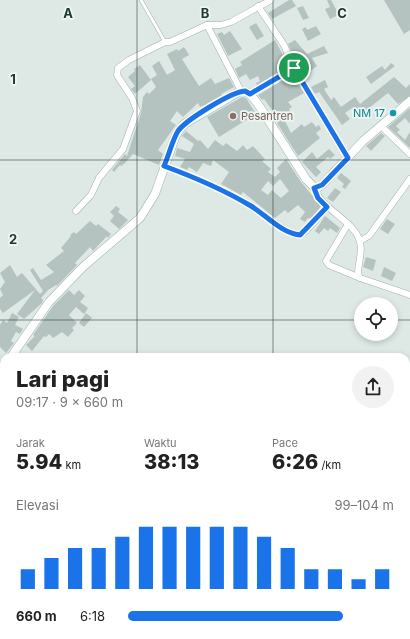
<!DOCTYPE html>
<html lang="id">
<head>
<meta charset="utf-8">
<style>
	:root { --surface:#fff; --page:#f2f2f2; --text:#222; --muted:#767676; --accent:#1a73e8 }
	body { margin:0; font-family:Inter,sans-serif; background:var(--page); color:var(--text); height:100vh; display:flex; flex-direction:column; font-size:15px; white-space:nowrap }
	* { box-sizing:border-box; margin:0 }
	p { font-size:13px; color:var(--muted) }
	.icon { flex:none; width:22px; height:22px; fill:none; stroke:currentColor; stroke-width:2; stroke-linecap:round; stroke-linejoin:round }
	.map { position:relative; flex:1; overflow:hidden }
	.panel { position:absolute; left:0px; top:353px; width:410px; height:286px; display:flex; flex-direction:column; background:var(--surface); border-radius:12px 12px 0 0; box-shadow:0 2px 6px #0003 }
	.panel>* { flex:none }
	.fabs { position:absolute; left:354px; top:297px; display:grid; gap:8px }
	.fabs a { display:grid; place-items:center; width:44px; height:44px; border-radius:50%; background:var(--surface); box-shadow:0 2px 6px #0003; font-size:20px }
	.pin { position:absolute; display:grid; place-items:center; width:34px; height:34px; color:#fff; margin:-17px; border:2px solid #fff; border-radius:50%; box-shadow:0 1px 4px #0007 }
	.round { display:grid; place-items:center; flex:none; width:42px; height:42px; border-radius:21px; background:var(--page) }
	.summary { display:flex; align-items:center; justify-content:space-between; height:68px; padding:0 16px }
	h1 { font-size:22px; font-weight:800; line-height:30px }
	.figures { display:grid; grid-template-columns:repeat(3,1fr); gap:6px; height:68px; padding:4px 16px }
	.figures div { display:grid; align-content:center }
	.figures b { font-size:20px; font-weight:800 }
	.figures small { font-size:11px; font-weight:400 }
	.figures p { font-size:11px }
	.chart { height:112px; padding:8px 16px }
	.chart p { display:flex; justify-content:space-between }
	.chart svg { width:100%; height:72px; margin-top:4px; stroke:var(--accent); stroke-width:6 }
	ul { padding:0 16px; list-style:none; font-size:13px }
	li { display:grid; grid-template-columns:64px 48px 1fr; align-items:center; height:30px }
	li i { height:10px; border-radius:5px; background:var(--accent) }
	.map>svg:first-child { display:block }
</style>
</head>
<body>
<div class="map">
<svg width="410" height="639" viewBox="0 0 410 639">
	<rect width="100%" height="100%" fill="#dee9e6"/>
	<g fill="#b4c3bf" fill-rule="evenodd">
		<polygon points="289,0 292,0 296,6 272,19 268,13"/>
		<polygon points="327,0 331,0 339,15 330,19 325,9 330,7"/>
		<polygon points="384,0 410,0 410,30 404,34"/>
		<polygon points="303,6 309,18 303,20 297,8"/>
		<polygon points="256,23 264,36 257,40 249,27"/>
		<polygon points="316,26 321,34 308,41 302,29 306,27 307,30"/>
		<polygon points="230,31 242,49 228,56 217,34 222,32 224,35"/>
		<polygon points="275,40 286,61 277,65 281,71 257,85 256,83 260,81 258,76 250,80 246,74 239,78 235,69 242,65 240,62"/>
		<polygon points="295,40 307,54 324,46 328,53 312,58 317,66 306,74 301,68 305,65 300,56 294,57 288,44"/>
		<polygon points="184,47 189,55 182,59 199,86 211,78 215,84 229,78 234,87 221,94 222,95 205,105 200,107 198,103 183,117 177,111 170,121 176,125 158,150 163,154 159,165 133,154 125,163 121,166 120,165 114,172 112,170 125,154 127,156 141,113 143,97 147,92 149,94 156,87 151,79 157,75 152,66 159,61 167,75 175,70 167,54 177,49 178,51"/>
		<polygon points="391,63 395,66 371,84 366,77 382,66 385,70"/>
		<polygon points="140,65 151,80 135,94 131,89 135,86 128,77 135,71 134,69"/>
		<polygon points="290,76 293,81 296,79 304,93 288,102 292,107 289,109 293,116 285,121 291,133 302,124 304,127 312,122 316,127 319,125 321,129 316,133 320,138 298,156 277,123 279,121 272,110 264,99 262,100 258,95"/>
		<polygon points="394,77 406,88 410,84 410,96 398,104 388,93 360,115 352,108 345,113 350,119 342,125 319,92 315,94 311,87 325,80 328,87 324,89 331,100 334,97 341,107 355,97 360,104"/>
		<polygon points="242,97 246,98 256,114 219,137 207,117"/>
		<polygon points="410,108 410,124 405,118 396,126 400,130 397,132 405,140 410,132 410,148 388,127"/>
		<path d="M186,131l12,10 2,-1 8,9 7,-9 8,6 3,-3 11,8 6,-6 4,5 6,-4 12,13 -3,2 9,8 -3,3 7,5 5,-5 -3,-4 9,-9 15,23 20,24 -10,13 -3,-1 -3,4 -5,-3 5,-7 -7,-7 -10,8 -3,-3 -10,8 -32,-26 -2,3 -20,-11 8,-12 -16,-12 -2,6 -8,-3 -6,9 -8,-5 -2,3 -2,-1 -5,-2 5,-8 -10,-3 2,-8 13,4 4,-8 -12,-8zM280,179l9,12 -8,7 -9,-8 -4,5 -7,-5 7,-9 5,5z"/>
		<polygon points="381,133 385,136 371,151 366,146"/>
		<polygon points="329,149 335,155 330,159 328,157 316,167 321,172 316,177 302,162 312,152 317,159"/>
		<polygon points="341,173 351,181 345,189 342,187 344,184 337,178"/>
		<polygon points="335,188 341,192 333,202 327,198"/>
		<polygon points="116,206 120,209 118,212 128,220 119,229 110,221 114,216 110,212"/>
		<polygon points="325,216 340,228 337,233 330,228 328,231 324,228 319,234 315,231"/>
		<polygon points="387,219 395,224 388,234 380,229"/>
		<polygon points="90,221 96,226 98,224 111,234 108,238 107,236 93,251 90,247 75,263 77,265 57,286 56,285 48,290 41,298 43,300 42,303 24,319 17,314 35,290 3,313 0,309 0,298 3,295 0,289 5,282 0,273 10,265 17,277 22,273 40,294 43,291 30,270 33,268 41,280 54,272 46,265 64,251 61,248 71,236 70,235 74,232 76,234"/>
		<polygon points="366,257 376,260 373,271 363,267"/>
		<polygon points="384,267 396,273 392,281 381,276"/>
		<polygon points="69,290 74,295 79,290 85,296 80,302 88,308 84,314 76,307 69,315 77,323 72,328 74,330 68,337 62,332 53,338 49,334 46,337 44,336 32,351 26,345 35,336 33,335 53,306"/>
		<polygon points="12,313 19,317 15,325 23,329 20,334 16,332 11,341 14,343 6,353 0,347 0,325 3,320 7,323"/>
		<polygon points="86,313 92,318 84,327 79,323"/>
	</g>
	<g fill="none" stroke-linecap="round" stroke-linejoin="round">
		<defs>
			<polyline id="lane" points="141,0 165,42"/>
			<g id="street">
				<polyline points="258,6 284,45 294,68 348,158"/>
				<polyline points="207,25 241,91"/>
				<polyline points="250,94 294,68"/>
				<polyline points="381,126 410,154"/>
				<path d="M164,166c30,11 60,24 87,40 16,10 29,24 47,29l8,-4 21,-24"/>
				<path d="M314,188c8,22 41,33 46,54 3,9 -2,22 -2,31l2,5 50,17"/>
				<polyline points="76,211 91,195 99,178 123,149 137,111 132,98 117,75 118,68 129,60 165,42 170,42 207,25 221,25 231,22 271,0"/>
				<polyline points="348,224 326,261 329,265 360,278"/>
				<polyline points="360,241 369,236 410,179"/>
				<polyline points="287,635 287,639"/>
			</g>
			<g id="secondary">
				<polyline points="11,357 49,302 84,266 140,218 155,194 176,135 184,124 235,94 241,91 249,93 258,104 306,179 316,189 322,185 363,141 410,101"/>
				<polyline points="0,369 4,365"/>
				<polyline points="0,631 4,631"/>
				<polyline points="384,635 410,639"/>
			</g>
		</defs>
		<use href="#lane" stroke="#a2b0ad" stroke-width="4"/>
		<use href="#street" stroke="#a2b0ad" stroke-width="7"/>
		<use href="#secondary" stroke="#9fb4b0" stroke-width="9"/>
		<use href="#lane" stroke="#fff" stroke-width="3"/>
		<use href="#street" stroke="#fff" stroke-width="6"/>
		<use href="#secondary" stroke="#fff" stroke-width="8"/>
	</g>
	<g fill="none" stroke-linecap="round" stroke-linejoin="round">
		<defs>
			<path id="route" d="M294,68l54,90 -26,27 -8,3 4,10 9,9 -27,28c-19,-2 -34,-20 -49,-29 -27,-16 -57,-29 -87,-40 5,-11 8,-25 14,-35 8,-11 53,-39 67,-40l5,3z"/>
		</defs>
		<use href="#route" stroke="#fff" stroke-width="8"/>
		<use href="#route" stroke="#1a73e8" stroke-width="5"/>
	</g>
	<path fill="none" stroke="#213735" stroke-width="1" stroke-opacity="0.55" d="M137,0v357M273,0v357M0,160h410M0,320h361M391,320h19M0,479h4M406,479h4M137,635v4M273,635v4"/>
	<circle fill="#0f9aa8" stroke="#eef6f3" stroke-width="1.5" cx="393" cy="113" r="4"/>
	<circle fill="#8d6e63" stroke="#eef6f3" stroke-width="1.5" cx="233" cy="116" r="4"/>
	<g text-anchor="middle" stroke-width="3.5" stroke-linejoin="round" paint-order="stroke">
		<g font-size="11" fill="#0d838f" stroke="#eef6f3" text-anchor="end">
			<text x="385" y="117">NM 17</text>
		</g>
		<g font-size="11" fill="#785e54" stroke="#eef6f3" text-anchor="start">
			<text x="241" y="120">Pesantren</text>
		</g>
	</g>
	<g font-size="13" text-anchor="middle" font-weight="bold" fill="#213735" stroke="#eef6f3" stroke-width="3.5" stroke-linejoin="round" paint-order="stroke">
		<text x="68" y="18">A</text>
		<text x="205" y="18">B</text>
		<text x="342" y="18">C</text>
		<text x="13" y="84">1</text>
		<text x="13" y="244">2</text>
	</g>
</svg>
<div class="fabs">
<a><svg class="icon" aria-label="locate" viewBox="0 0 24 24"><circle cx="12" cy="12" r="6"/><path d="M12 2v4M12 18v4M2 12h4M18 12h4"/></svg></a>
</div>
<div class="pin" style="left:294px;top:68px;background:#1e9e55"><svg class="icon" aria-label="arrive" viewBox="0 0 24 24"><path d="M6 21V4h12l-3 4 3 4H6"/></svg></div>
<section class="panel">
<div class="summary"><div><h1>Lari pagi</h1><p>09:17 · 9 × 660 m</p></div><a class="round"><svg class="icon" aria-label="share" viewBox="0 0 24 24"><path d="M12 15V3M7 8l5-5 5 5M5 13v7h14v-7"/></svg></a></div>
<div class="figures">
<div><p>Jarak</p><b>5.94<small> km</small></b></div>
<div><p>Waktu</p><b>38:13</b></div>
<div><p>Pace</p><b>6:26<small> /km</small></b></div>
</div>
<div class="chart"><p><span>Elevasi</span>99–104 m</p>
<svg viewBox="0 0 160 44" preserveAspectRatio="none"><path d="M5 44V32M15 44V25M25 44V19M35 44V19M45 44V12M55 44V6M65 44V6M75 44V6M85 44V6M95 44V6M105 44V12M115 44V19M125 44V32M135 44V32M145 44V38M155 44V32"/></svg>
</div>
<ul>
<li><b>660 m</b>6:18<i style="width:81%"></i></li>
</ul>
</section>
</div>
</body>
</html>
